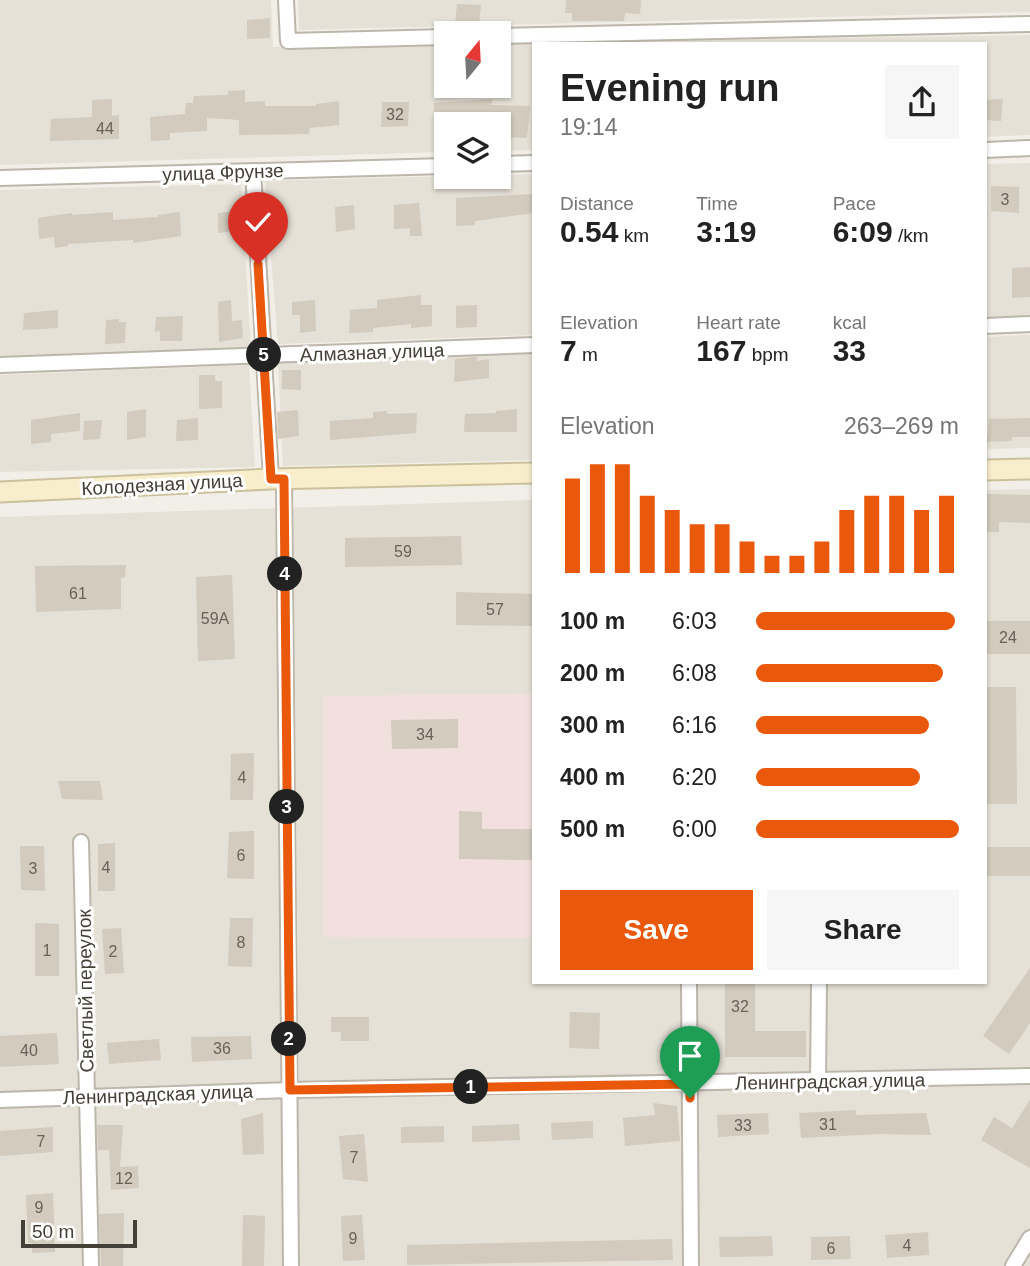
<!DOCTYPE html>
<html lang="en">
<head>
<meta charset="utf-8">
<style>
	:root { --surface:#fff; --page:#f6f6f6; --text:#222; --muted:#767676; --accent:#ea580c }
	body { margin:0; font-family:Helvetica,sans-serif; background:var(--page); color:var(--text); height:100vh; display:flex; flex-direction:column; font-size:26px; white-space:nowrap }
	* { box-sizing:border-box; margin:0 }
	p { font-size:23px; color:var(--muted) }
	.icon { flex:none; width:38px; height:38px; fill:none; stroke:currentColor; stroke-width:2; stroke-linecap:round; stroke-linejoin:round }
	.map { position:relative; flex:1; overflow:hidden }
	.sheet { position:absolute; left:532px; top:42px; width:455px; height:942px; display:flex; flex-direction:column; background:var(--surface); border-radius:0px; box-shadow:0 2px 5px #0004 }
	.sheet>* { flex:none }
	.needle { width:46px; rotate:18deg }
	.buttons { position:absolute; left:434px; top:21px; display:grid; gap:14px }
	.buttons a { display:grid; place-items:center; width:77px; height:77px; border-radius:0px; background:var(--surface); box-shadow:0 2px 5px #0004; font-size:35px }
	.scale { position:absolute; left:21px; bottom:18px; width:116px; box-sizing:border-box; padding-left:7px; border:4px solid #443f37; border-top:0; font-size:19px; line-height:24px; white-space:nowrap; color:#443f37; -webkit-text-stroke:5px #fff; paint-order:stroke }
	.pin { position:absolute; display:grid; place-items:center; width:60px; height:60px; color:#fff; margin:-72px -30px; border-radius:50% 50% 50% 0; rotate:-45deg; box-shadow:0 0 7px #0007 }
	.pin .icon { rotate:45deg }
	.km { position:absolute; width:35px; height:35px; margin:-18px; border-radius:50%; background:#222; color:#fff; font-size:19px; line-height:35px; text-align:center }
	.round { display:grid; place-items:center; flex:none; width:74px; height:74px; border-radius:0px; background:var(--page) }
	.overview { display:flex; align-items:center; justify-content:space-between; height:119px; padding:0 28px }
	h1 { font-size:38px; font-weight:600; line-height:52px }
	.figures { display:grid; grid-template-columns:repeat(3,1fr); gap:10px; height:119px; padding:7px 28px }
	.figures div { display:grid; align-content:center }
	.figures b { font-size:30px; font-weight:600 }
	.figures small { font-size:19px; font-weight:400 }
	.figures p { font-size:19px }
	.chart { height:196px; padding:14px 28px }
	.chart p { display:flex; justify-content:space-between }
	.chart svg { width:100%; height:126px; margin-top:7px; stroke:var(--accent); stroke-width:6 }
	.primary-button { display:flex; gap:14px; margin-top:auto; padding:14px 28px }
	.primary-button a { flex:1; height:80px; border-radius:0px; background:var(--accent); color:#fff; font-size:28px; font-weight:600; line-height:80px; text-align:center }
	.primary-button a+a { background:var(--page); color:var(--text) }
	ul { padding:0 28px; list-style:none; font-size:23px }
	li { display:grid; grid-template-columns:112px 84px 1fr; align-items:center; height:52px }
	li i { height:18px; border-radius:9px; background:var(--accent) }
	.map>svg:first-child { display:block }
</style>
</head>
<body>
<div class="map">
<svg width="1030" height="1266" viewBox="0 0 1030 1266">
	<rect width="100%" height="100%" fill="#f2efe8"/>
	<g fill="#e5e1d6">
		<polygon points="0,0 271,0 273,47 446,44 446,86 499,86 499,43 1030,35 1030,135 985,137 985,44 534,44 534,150 499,151 499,124 446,124 446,152 0,165"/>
		<polygon points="298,0 1030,0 1030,12 299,30"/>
		<polygon points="1030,163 1030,317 985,319 985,164"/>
		<polygon points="534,174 534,335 278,344 265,181"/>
		<polygon points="241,184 251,351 0,359 0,190"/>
		<polygon points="1030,335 1030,448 985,449 985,337"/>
		<polygon points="534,353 534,460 283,466 278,362"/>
		<polygon points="249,365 255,467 0,472 0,375"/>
		<polygon points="1030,489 1030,1266 0,1266 0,517 534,500 534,982 985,982 985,490"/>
	</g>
	<polygon fill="#f1e0dd" points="534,693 534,938 323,937 323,696"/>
	<g fill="#d2cbbe">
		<polygon points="566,0 641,0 640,14 625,13 624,21 572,21 572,13 565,13"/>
		<polygon points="457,4 481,5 479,24 455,23"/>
		<polygon points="270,18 270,38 247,39 247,20"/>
		<polygon points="245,90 245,102 265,101 265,106 316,106 316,104 339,101 339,125 310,128 309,134 239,135 239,120 207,118 207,131 170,133 170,140 151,141 150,117 185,114 186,103 193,103 194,96 228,95 228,91"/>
		<polygon points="112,99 112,116 119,115 119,139 50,141 51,119 92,117 92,100"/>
		<polygon points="493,99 491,105 530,106 527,138 504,137 505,124 434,122 434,103"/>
		<polygon points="1003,99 1001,121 985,120 985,100"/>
		<polygon points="382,102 409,102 408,126 381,127"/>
		<polygon points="991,186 1019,187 1019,213 991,211"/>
		<polygon points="534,194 534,213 475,221 475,225 456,226 456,198"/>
		<polygon points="419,203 422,236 410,236 410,228 394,229 394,205"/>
		<polygon points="354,205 355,229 336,232 335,207"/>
		<polygon points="280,207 280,227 266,229 265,209"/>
		<polygon points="236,211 236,231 218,233 218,213"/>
		<polygon points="113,212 113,220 158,217 158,215 180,212 181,236 133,243 133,240 68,244 68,246 55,248 54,237 39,239 38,218 72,213 72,215"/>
		<polygon points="1030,267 1030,297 1012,298 1012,268"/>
		<polygon points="421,295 421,305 432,305 432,326 411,328 411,324 373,328 373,332 349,333 350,310 377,308 377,300"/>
		<polygon points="231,300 232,321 242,320 243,338 219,342 218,302"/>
		<polygon points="315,300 316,331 300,333 300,315 292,315 292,302"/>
		<polygon points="477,305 477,327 456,328 456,306"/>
		<polygon points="58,310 58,328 23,330 24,313"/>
		<polygon points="183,316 182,341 160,341 160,331 155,332 156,317"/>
		<polygon points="119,319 119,322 126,322 125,343 105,344 106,320"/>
		<polygon points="477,357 477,361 489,359 489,378 454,382 455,359"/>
		<polygon points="282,370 301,370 301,390 282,389"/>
		<polygon points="199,375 215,375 215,381 222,381 222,408 199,409"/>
		<polygon points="146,409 146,437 127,440 127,412"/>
		<polygon points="517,409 517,432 464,432 465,414 496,413 496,411"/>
		<polygon points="298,410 299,436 278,439 277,412"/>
		<polygon points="387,411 387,414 417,413 416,433 330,440 330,421 373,418 373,412"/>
		<polygon points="80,413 80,431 51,434 51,442 31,444 31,420"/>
		<polygon points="198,418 198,440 176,441 177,420"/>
		<polygon points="1030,418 1030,437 1012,437 1011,441 987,442 989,419"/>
		<polygon points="102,420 100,439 83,440 84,421"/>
		<polygon points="985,494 1030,495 1030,523 999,522 999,532 985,532"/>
		<polygon points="461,536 462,565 345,567 345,538"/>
		<polygon points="126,565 125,577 121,578 121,609 36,612 35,566"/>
		<polygon points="232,575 235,659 198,661 196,577"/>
		<polygon points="456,592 534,594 534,626 456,625"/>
		<rect x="985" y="621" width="45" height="33"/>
		<polygon points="986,687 1016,687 1017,804 987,804"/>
		<polygon points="458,719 458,748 392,749 391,720"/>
		<polygon points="254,753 253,800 230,800 231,754"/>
		<polygon points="58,781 100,781 103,800 62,799"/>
		<polygon points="459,811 482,812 482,829 534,829 534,860 459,859"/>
		<polygon points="254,831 254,879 227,878 229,832"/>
		<polygon points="115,843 115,891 98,891 98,844"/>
		<polygon points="20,846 44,846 45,891 21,890"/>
		<rect x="985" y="847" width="45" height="29"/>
		<polygon points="230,918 253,918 252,967 228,966"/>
		<polygon points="35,923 59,924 59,976 35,976"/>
		<polygon points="121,928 124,973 105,974 102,929"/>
		<polygon points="1030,968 1030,1023 1009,1054 983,1036"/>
		<polygon points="725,982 755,982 755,1031 806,1031 806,1057 725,1057"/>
		<polygon points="570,1012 600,1013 599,1049 569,1048"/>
		<polygon points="331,1017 369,1017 369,1041 341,1041 341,1032 331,1032"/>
		<polygon points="57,1033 59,1064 0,1067 0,1036"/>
		<polygon points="251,1036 252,1059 192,1062 191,1037"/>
		<polygon points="159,1039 161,1060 109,1064 107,1043"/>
		<polygon points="1030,1100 1030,1168 981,1140 994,1117 1012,1128"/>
		<polygon points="653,1103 677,1106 680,1141 625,1146 623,1118 655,1115"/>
		<polygon points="856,1110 856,1115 926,1113 931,1135 879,1134 801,1138 799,1113"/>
		<polygon points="263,1113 264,1154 243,1155 241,1119"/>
		<polygon points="768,1113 769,1134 718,1137 717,1115"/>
		<polygon points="593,1121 593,1138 552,1140 551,1123"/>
		<polygon points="519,1124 520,1140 472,1142 472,1126"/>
		<polygon points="97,1125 123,1125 120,1167 138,1166 139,1188 111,1190 109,1150 98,1150"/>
		<polygon points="444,1126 444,1142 401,1143 401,1127"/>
		<polygon points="53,1127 53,1152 0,1156 0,1131"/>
		<polygon points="364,1134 368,1182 343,1179 339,1136"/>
		<polygon points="53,1193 55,1252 32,1253 32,1243 28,1243 26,1195"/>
		<polygon points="124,1213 123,1266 101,1266 99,1214"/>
		<polygon points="243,1215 265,1216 264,1266 242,1266"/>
		<polygon points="362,1215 365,1260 343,1261 341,1216"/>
		<polygon points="928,1232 929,1255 887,1258 885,1235"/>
		<polygon points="772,1236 773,1256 720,1257 719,1237"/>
		<polygon points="850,1236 851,1259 811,1260 811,1237"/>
		<polygon points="672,1239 673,1260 407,1265 407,1245"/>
	</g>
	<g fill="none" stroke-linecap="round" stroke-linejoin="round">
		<defs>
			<g id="street">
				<polyline points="286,0 288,41 446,37"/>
				<polyline points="499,36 1030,24"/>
				<polyline points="985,150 1030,148"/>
				<polyline points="499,164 534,163"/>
				<polyline points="253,171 271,479"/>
				<polyline points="0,178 446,166"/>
				<polyline points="985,326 1030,324"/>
				<polyline points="0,365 534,345"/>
				<polyline points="284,479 291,1266"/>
				<polyline points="81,842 91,1266"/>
				<polyline points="689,982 691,1266"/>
				<polyline points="818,1082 819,982"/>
				<polyline points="0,1100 290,1090 1030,1076"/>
				<polyline points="1013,1266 1030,1238"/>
			</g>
			<g id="secondary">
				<polyline points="985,470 1030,469"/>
				<polyline points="0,492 271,479 534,473"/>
			</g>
		</defs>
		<use href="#street" stroke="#bcb6ab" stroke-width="18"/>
		<use href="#secondary" stroke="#ccc19d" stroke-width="23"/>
		<use href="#street" stroke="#fff" stroke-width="14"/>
		<use href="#secondary" stroke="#f8eecc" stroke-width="19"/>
	</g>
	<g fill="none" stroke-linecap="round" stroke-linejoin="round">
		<defs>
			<polyline id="route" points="258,264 271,479 284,479 290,1090 690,1084 690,1098"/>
		</defs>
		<use href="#route" stroke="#fff" stroke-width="14"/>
		<use href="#route" stroke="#ea580c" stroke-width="9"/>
	</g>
	<g text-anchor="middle" stroke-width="6" stroke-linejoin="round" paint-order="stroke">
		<g font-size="16" fill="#686259">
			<text x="395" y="120">32</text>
			<text x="105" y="134">44</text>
			<text x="1005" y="205">3</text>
			<text x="403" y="557">59</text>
			<text x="78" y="599">61</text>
			<text x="495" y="615">57</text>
			<text x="215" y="624">59А</text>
			<text x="1008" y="643">24</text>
			<text x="425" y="740">34</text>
			<text x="242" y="783">4</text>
			<text x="241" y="861">6</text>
			<text x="106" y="873">4</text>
			<text x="33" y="874">3</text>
			<text x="241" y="948">8</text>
			<text x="47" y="956">1</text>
			<text x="113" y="957">2</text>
			<text x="740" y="1012">32</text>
			<text x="222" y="1054">36</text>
			<text x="29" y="1056">40</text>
			<text x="828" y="1130">31</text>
			<text x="743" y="1131">33</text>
			<text x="41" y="1147">7</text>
			<text x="354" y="1163">7</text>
			<text x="124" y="1184">12</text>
			<text x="39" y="1213">9</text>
			<text x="353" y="1244">9</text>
			<text x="907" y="1251">4</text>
			<text x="831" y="1254">6</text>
		</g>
		<g font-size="19" fill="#443f37" stroke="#fff">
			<text transform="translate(223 172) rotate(-2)" y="7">улица Фрунзе</text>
			<text transform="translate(372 352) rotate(-2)" y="7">Алмазная улица</text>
			<text transform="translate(162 484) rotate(-3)" y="7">Колодезная улица</text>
			<text transform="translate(85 991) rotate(-91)" y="7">Светлый переулок</text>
			<text transform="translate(830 1081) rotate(-1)" y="7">Ленинградская улица</text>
			<text transform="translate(158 1094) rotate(-2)" y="7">Ленинградская улица</text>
		</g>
	</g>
</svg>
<div class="buttons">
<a><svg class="needle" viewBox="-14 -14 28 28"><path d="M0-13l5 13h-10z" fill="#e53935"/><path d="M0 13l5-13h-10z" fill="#767676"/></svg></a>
<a><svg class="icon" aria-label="layers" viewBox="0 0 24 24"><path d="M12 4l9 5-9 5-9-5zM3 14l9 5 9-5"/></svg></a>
</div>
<div class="scale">50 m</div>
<div class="pin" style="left:690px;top:1098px;background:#1e9e55"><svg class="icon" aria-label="arrive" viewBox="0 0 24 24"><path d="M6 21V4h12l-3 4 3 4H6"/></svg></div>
<div class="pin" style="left:258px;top:264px;background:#d93025"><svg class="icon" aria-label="check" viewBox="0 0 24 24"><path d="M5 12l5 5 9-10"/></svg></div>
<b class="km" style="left:471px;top:1087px">1</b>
<b class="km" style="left:289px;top:1039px">2</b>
<b class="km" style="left:287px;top:807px">3</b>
<b class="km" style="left:285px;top:574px">4</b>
<b class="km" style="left:264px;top:355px">5</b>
<section class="sheet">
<div class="overview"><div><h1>Evening run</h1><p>19:14</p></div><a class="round"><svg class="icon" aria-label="share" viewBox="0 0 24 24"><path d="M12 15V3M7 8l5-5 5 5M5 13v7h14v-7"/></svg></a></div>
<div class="figures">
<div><p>Distance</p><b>0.54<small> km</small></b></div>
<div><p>Time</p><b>3:19</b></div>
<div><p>Pace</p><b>6:09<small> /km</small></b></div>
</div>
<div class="figures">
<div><p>Elevation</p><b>7<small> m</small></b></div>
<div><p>Heart rate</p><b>167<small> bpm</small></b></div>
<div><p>kcal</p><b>33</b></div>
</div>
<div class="chart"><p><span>Elevation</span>263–269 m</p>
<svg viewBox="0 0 160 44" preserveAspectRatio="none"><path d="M5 44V11M15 44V6M25 44V6M35 44V17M45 44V22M55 44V27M65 44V27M75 44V33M85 44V38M95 44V38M105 44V33M115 44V22M125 44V17M135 44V17M145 44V22M155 44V17"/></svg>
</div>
<ul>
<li><b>100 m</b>6:03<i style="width:98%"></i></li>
<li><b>200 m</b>6:08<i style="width:92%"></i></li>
<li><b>300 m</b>6:16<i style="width:85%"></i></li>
<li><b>400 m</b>6:20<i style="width:81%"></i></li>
<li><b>500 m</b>6:00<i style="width:100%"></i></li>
</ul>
<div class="primary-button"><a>Save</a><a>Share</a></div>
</section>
</div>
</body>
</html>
